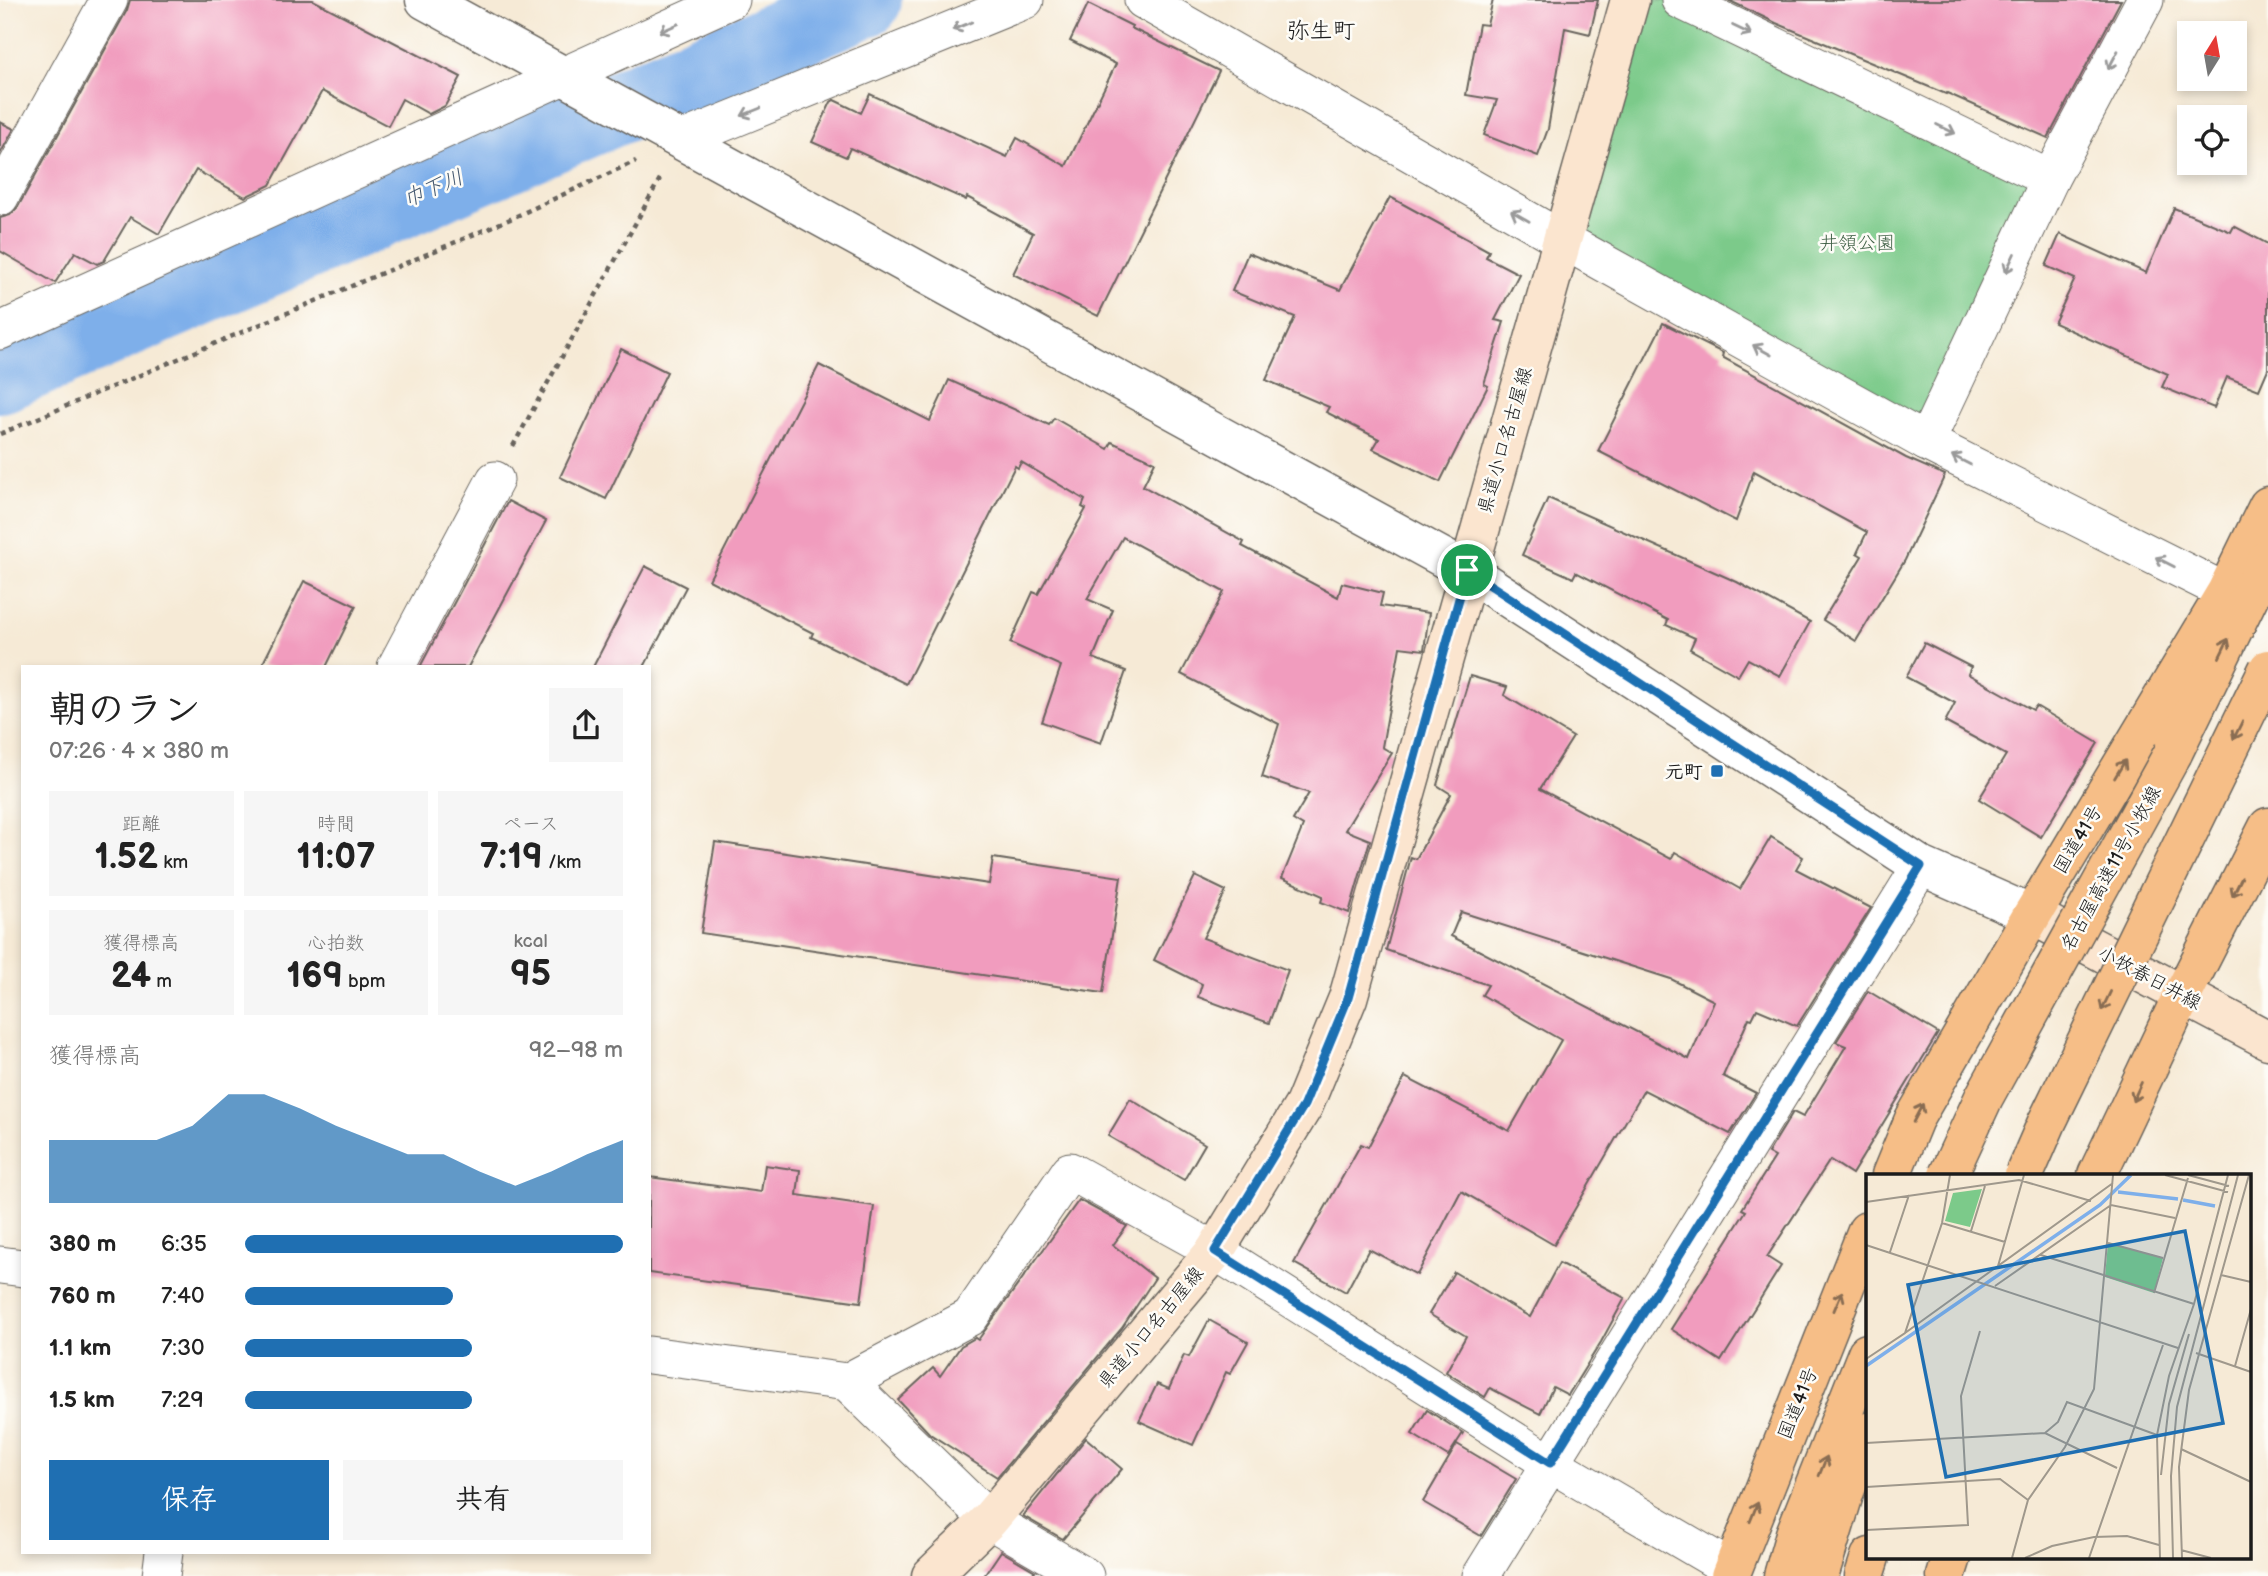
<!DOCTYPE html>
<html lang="ja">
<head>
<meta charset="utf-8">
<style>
	:root { --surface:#fff; --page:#f6f6f6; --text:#222; --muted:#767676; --accent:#1f6fb2 }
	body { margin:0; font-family:"Balsamiq Sans","Klee One",sans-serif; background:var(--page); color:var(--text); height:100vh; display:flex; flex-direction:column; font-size:26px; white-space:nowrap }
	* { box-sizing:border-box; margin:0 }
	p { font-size:23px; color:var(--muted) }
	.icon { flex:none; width:38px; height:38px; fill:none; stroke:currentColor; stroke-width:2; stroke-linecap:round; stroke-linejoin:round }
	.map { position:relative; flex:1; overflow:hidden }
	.side { position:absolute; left:21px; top:665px; width:630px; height:889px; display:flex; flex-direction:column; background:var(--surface); border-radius:0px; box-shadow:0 4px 10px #0003 }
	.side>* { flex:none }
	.needle { width:46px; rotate:11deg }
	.tools { position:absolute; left:2177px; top:21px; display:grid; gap:14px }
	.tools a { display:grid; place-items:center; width:70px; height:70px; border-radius:0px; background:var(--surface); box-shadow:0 4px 10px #0003; font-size:35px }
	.pin { position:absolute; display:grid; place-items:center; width:60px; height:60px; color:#fff; margin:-30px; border:4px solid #fff; border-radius:50%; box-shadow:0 2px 7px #0007 }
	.round { display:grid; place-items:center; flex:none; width:74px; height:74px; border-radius:0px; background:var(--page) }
	.headline { display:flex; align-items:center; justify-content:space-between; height:119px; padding:0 28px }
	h1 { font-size:38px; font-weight:700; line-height:52px }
	.metrics { display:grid; grid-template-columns:repeat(3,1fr); gap:10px; height:119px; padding:7px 28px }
	.metrics div { display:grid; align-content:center; border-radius:0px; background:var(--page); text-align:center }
	.metrics b { font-size:35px; font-weight:700 }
	.metrics small { font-size:19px; font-weight:400 }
	.metrics p { font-size:19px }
	.chart { height:196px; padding:14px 28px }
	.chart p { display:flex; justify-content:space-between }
	.chart svg { width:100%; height:126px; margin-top:7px; fill:var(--accent); opacity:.7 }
	.button { display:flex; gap:14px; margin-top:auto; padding:14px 28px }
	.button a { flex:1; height:80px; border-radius:0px; background:var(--accent); color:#fff; font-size:28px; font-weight:700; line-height:80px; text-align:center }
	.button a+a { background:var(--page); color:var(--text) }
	ul { padding:0 28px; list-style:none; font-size:23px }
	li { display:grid; grid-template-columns:112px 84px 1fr; align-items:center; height:52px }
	li i { height:18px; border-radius:9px; background:var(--accent) }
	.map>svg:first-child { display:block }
</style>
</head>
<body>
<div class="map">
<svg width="2268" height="1576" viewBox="0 0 2268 1576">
	<rect width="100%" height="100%" fill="#fdfcf7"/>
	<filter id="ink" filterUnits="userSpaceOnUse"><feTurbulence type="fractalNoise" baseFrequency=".0143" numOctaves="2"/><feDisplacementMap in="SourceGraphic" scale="14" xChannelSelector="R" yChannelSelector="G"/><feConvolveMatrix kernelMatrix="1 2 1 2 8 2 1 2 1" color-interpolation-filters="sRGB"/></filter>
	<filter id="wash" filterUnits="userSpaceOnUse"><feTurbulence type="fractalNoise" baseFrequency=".00686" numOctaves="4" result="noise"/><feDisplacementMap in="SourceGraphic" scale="28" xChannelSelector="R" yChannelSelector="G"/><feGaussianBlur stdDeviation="1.57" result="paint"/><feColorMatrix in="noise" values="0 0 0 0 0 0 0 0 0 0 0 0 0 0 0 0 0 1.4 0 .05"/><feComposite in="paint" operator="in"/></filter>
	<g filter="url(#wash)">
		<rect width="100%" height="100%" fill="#f6ead6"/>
		<polygon fill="#7cca8a" stroke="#4c7353" stroke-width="2" points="1630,0 1680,0 2050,179 1926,442 1561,239"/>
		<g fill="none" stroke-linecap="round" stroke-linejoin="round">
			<polyline stroke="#7eafea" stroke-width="74" points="0,376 865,0"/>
		</g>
		<g id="blocks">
			<g fill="#f19cbe" fill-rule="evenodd">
				<polygon points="130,0 313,0 461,77 445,106 429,114 402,99 388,126 322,91 270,185 245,197 196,170 159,234 130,217 104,261 97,264 75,252 55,283 0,251 0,218 10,215 18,207 127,10"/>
				<polygon points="1493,0 1598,0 1590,34 1565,28 1548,129 1538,156 1484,135 1497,100 1466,95 1479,24 1487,25"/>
				<polygon points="1728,0 2121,0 2048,138 1947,93 1946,94 1776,23"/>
				<polygon points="1088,4 1132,26 1131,28 1219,71 1098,316 1013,274 1033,233 967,197 966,200 850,148 846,157 812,142 831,102 834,100 861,113 870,94 1007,157 1017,138 1066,166 1116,64 1070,41"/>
				<polygon points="0,122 14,129 0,154"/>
				<polygon points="1390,197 1489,251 1486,257 1519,274 1495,320 1504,322 1484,384 1488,386 1440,482 1373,449 1379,439 1326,412 1329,407 1266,380 1295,317 1232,291 1248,253 1340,290"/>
				<polygon points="2174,208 2231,232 2234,226 2268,244 2268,369 2259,390 2227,377 2214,408 2162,387 2168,374 2054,323 2075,279 2046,266 2060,234 2146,273"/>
				<polygon points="1663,323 1723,353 1722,357 1906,458 1945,475 1905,560 1856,641 1823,620 1862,556 1857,553 1867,532 1754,471 1736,521 1598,451"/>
				<polygon points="621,349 667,372 606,499 560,477"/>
				<polygon points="819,365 930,421 949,380 1049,425 1054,418 1108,449 1112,442 1155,462 1143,486 1244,542 1242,546 1338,597 1342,583 1383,593 1380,606 1429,613 1424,650 1400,647 1382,747 1392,753 1345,830 1370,840 1349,913 1321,902 1323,896 1282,878 1303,826 1293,820 1309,793 1262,777 1279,724 1181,674 1224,592 1123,537 1087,599 1113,610 1093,658 1126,671 1101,743 1042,722 1061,666 1010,643 1033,592 1038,594 1086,509 1082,507 1085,500 1021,462 1018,468 1015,466 906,684 811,637 813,633 709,580"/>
				<polygon points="1548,498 1737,582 1810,622 1780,676 1748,659 1738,676 1690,649 1695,638 1666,625 1668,620 1576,572 1573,578 1522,555"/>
				<polygon points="508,501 546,521 468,667 420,667"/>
				<polygon points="645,566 686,587 644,667 593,667"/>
				<polygon points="304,581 356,606 326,667 261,667"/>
				<polygon points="1924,643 1971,667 1968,674 2033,710 2036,706 2098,743 2041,837 1979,799 2006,755 1945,722 1955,703 1906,677"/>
				<path d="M1470,676l37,11 -3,8 69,42 -33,52 131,70 4,-7 65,37 31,-52 32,20 -7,12 75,39 -74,118 -40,-17 -5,10 -3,-1 -26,58 33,17 -26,41 -86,-44 -90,155 -93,-54 -44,84 -48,-26 -23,43 -52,-29 67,-119 7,3 37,-70 104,54 52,-91 -79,-45 6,-10 -102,-35 25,-93 5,2 35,-65 -14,-9zM1461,912l210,67 43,22 -25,58 -238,-123z"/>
				<polygon points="715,842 989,884 993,858 1121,877 1103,993 701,933"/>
				<polygon points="1195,876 1226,891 1203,938 1288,970 1269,1023 1198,997 1202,984 1154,960"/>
				<polygon points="1868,991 1938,1033 1852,1174 1830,1160 1767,1257 1781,1266 1721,1361 1671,1329 1746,1211 1742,1209 1775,1157 1768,1153 1793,1112 1803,1117 1846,1046 1836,1042"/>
				<polygon points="1130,1099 1205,1144 1184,1180 1108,1136"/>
				<polygon points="765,1165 800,1170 797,1195 874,1206 861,1302 649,1273 649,1177 761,1192"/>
				<polygon points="1079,1200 1127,1226 1113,1245 1155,1278 1122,1328 997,1477 930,1434 898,1400 933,1368 940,1376 961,1346 975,1338 978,1340"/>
				<polygon points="1559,1263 1625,1298 1601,1342 1568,1395 1553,1387 1540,1414 1490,1388 1485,1397 1446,1372 1466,1336 1429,1314 1454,1272 1530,1317"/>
				<polygon points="1209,1320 1248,1342 1230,1374 1226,1372 1193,1445 1139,1421 1157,1384 1169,1389 1184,1355 1189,1357"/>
				<polygon points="1427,1410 1463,1433 1448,1456 1412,1434"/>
				<polygon points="1086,1438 1122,1469 1063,1539 1023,1516"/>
				<polygon points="1457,1444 1516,1479 1481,1536 1423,1502"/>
				<polygon points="1001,1551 1035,1571 1030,1576 984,1576"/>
			</g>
		</g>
	</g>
	<g filter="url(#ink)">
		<use href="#blocks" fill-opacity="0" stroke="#68645d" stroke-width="2"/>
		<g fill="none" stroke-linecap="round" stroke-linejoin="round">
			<defs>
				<g id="minor">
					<polyline points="1143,0 1561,239 1926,442 2226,592"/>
					<polyline points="1680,0 2050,179"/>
					<polyline points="681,140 1025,0"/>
					<polyline points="0,197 109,0"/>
					<polyline points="0,331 731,0"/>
					<polyline points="1926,442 2050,179 2145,0"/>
					<polyline points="396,667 495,480"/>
					<polyline points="0,1265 23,1268"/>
					<polyline points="649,1355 847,1382 989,1520 1085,1576"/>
					<polyline points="847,1382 970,1317 1070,1171 1215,1251 1550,1463 1731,1569"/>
					<polyline points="161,1576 164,1552"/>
					<polyline points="1481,1576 1921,866"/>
				</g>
				<polyline id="tertiary" points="425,0 1467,571 1921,866 2032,915"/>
				<g id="secondary">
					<polyline points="2032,915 2268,1040"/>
					<polyline points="931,1576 989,1520 1215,1251 1304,1105 1348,998 1630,0"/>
				</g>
				<g id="trunk">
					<polyline points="1891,1175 1914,1119 2032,915 2226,592 2268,506"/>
					<polyline points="2097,1175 2183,994 2268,827"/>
					<polyline points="1730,1576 1867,1231"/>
					<polyline points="1946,1576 1952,1557"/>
				</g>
				<g id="motorway">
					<polyline points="2173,753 2268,558"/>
					<polyline points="1783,1576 1795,1534 1867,1353"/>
					<polyline points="1819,1576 1845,1491 1867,1432"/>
					<polyline points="1864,1576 1870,1557"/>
				</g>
			</defs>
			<use href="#minor" stroke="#68645d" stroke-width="39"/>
			<use href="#tertiary" stroke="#68645d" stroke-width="41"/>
			<use href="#secondary" stroke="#68645d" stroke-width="41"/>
			<use href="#trunk" stroke="#68645d" stroke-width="41"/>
			<use href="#motorway" stroke="#68645d" stroke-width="41"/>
			<g stroke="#68645d" stroke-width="4.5" stroke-dasharray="5 5" stroke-linecap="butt">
				<polyline points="0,434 508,220 636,161"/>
				<polyline points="513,446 662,175"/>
			</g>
			<use href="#minor" stroke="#fff" stroke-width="37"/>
			<use href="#tertiary" stroke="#fff" stroke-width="38"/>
			<use href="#secondary" stroke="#fbe5cf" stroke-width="38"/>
			<use href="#trunk" stroke="#f6be87" stroke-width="38"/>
			<use href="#motorway" stroke="#f6be87" stroke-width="38"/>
			<defs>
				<g id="motorway-bridge">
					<polyline points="1948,1175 1984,1097 2173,753"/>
					<polyline points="2024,1175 2047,1122 2268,669"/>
				</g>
			</defs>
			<use href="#motorway-bridge" stroke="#68645d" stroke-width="41" stroke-linecap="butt"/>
			<use href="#motorway-bridge" stroke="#f6be87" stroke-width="38"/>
		</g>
		<defs><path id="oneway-shaft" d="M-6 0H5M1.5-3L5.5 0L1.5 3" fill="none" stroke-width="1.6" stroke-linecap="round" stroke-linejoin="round" transform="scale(1.75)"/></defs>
		<g stroke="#999">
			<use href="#oneway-shaft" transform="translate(962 26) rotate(158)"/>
			<use href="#oneway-shaft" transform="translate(669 28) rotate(156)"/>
			<use href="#oneway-shaft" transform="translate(1742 30) rotate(26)"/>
			<use href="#oneway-shaft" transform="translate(2113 60) rotate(118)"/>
			<use href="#oneway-shaft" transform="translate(751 112) rotate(158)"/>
			<use href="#oneway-shaft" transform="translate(1946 129) rotate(26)"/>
			<use href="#oneway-shaft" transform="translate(1520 216) rotate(-150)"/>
			<use href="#oneway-shaft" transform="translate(2010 263) rotate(115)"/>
			<use href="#oneway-shaft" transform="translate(1762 350) rotate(-151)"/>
			<use href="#oneway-shaft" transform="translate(1961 460) rotate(-153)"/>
			<use href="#oneway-shaft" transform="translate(2165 562) rotate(-153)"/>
		</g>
		<g stroke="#896d52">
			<use href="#oneway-shaft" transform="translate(2224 648) rotate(-64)"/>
			<use href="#oneway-shaft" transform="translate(2238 730) rotate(116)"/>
			<use href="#oneway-shaft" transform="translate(2120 769) rotate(-59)"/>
			<use href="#oneway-shaft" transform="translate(2237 887) rotate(117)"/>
			<use href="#oneway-shaft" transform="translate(2106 1001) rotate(116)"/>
			<use href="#oneway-shaft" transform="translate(2137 1092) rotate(115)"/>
			<use href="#oneway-shaft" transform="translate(1918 1113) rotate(-62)"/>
			<use href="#oneway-shaft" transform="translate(1838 1301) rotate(-67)"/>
			<use href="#oneway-shaft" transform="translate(1823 1466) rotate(-68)"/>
			<use href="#oneway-shaft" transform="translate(1754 1512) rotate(-68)"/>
		</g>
	</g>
	<g fill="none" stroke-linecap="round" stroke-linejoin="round" filter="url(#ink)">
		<defs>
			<polygon id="route" points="1467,570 1921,866 1550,1463 1215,1251 1304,1105 1348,998"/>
		</defs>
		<use href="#route" stroke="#fff" stroke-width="14"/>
		<use href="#route" stroke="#1f6fb2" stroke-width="9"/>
	</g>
	<rect fill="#1f6fb2" stroke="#fdfcf7" stroke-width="2.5" x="1710" y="764" width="14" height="14" rx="3.5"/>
	<g text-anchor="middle" stroke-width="5" stroke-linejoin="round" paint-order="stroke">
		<g font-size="19" fill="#426248" stroke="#fdfcf7">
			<text x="1857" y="249">井領公園</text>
		</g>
		<g font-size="19" fill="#1c1c1c" stroke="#fdfcf7">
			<text transform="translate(1504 440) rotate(-74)" y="7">県道小口名古屋線</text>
			<text transform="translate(2077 839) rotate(-59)" y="7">国道41号</text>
			<text transform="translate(2110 868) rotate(-61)" y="7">名古屋高速11号小牧線</text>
			<text transform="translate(2150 977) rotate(28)" y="7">小牧春日井線</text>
			<text transform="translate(1150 1327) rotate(-50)" y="7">県道小口名古屋線</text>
			<text transform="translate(1797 1403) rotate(-68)" y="7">国道41号</text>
		</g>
		<g font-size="19" font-weight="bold" fill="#1c1c1c" stroke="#fdfcf7" text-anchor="end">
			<text x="1703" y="778">元町</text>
		</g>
		<g font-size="21" font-style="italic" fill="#43576e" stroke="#fdfcf7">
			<text transform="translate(433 188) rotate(-23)" y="7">巾下川</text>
		</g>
		<g font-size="23" fill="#1c1c1c" stroke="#fdfcf7">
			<text x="1321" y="38">弥生町</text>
		</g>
	</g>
	<g transform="translate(1866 1174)">
		<rect width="385" height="385" fill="#f6ead6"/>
		<path d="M116,15l-12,38 -25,-6 8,-28zM242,69l55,15 -9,35 -49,-16z" fill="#7cca8a"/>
		<path fill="none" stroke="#7eafea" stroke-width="3.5" d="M252,18l60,7M317,26l32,6M0,192l234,-161 31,-30"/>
		<path fill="none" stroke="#9f988c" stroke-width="2" d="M299,1l63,17M322,1l41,11M0,28l153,-22 72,21M76,49l63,19M105,57l14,-45M242,69l55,15M0,71l312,103M24,78l19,-57M175,81l153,49M132,92l26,-91M355,101l30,7M129,112l116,-81 64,13M288,119l34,-115M39,159l208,-150M330,179l55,19M0,185l39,-26 37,-110 8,-48M369,192l16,-57M179,259l13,-11 9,-20 90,33M0,269l179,-10 72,35M315,275l70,33M295,301l8,-71 20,-70M0,313l134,-8 28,21M0,356l102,-5 -7,-129 19,-65M315,376l30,8M146,384l16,-58 37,-53 29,-58 19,-214M159,384l27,-12 42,-9 33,-1 32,9M223,384l74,-213M294,384l-3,-123 12,-59 25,-72 34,-129M307,384l-2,-82 6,-69 61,-232M316,384l-3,-91 10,-77 60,-215"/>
		<path fill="#1f6fb2" fill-opacity="0.15" stroke="#1f6fb2" stroke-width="3.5" d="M319,57l38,192 -277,54 -38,-192z"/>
		<rect width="385" height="385" fill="none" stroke="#1c1c1c" stroke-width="3.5"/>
	</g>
</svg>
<div class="tools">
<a><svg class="needle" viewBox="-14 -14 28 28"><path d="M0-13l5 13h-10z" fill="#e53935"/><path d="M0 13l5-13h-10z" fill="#767676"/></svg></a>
<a><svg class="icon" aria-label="locate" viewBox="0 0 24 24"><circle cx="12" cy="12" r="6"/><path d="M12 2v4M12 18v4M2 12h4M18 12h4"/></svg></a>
</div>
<div class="pin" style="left:1467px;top:570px;background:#1e9e55"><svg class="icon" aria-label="arrive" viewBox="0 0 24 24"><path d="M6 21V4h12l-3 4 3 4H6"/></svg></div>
<section class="side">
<div class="headline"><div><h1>朝のラン</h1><p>07:26 · 4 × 380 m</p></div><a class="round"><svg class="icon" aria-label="share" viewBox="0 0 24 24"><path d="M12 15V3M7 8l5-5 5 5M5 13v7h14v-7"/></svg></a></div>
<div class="metrics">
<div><p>距離</p><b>1.52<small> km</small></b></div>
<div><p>時間</p><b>11:07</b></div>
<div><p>ペース</p><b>7:19<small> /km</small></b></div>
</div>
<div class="metrics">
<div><p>獲得標高</p><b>24<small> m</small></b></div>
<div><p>心拍数</p><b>169<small> bpm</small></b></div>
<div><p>kcal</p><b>95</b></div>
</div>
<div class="chart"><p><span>獲得標高</span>92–98 m</p>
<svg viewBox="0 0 160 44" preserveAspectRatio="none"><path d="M0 44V22L10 22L20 22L30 22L40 17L50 6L60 6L70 11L80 17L90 22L100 27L110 27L120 33L130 38L140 33L150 27L160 22V44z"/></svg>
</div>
<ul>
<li><b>380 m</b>6:35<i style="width:100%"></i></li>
<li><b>760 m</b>7:40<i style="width:55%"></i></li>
<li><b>1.1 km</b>7:30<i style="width:60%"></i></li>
<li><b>1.5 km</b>7:29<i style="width:60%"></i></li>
</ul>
<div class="button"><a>保存</a><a>共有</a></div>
</section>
</div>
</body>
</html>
